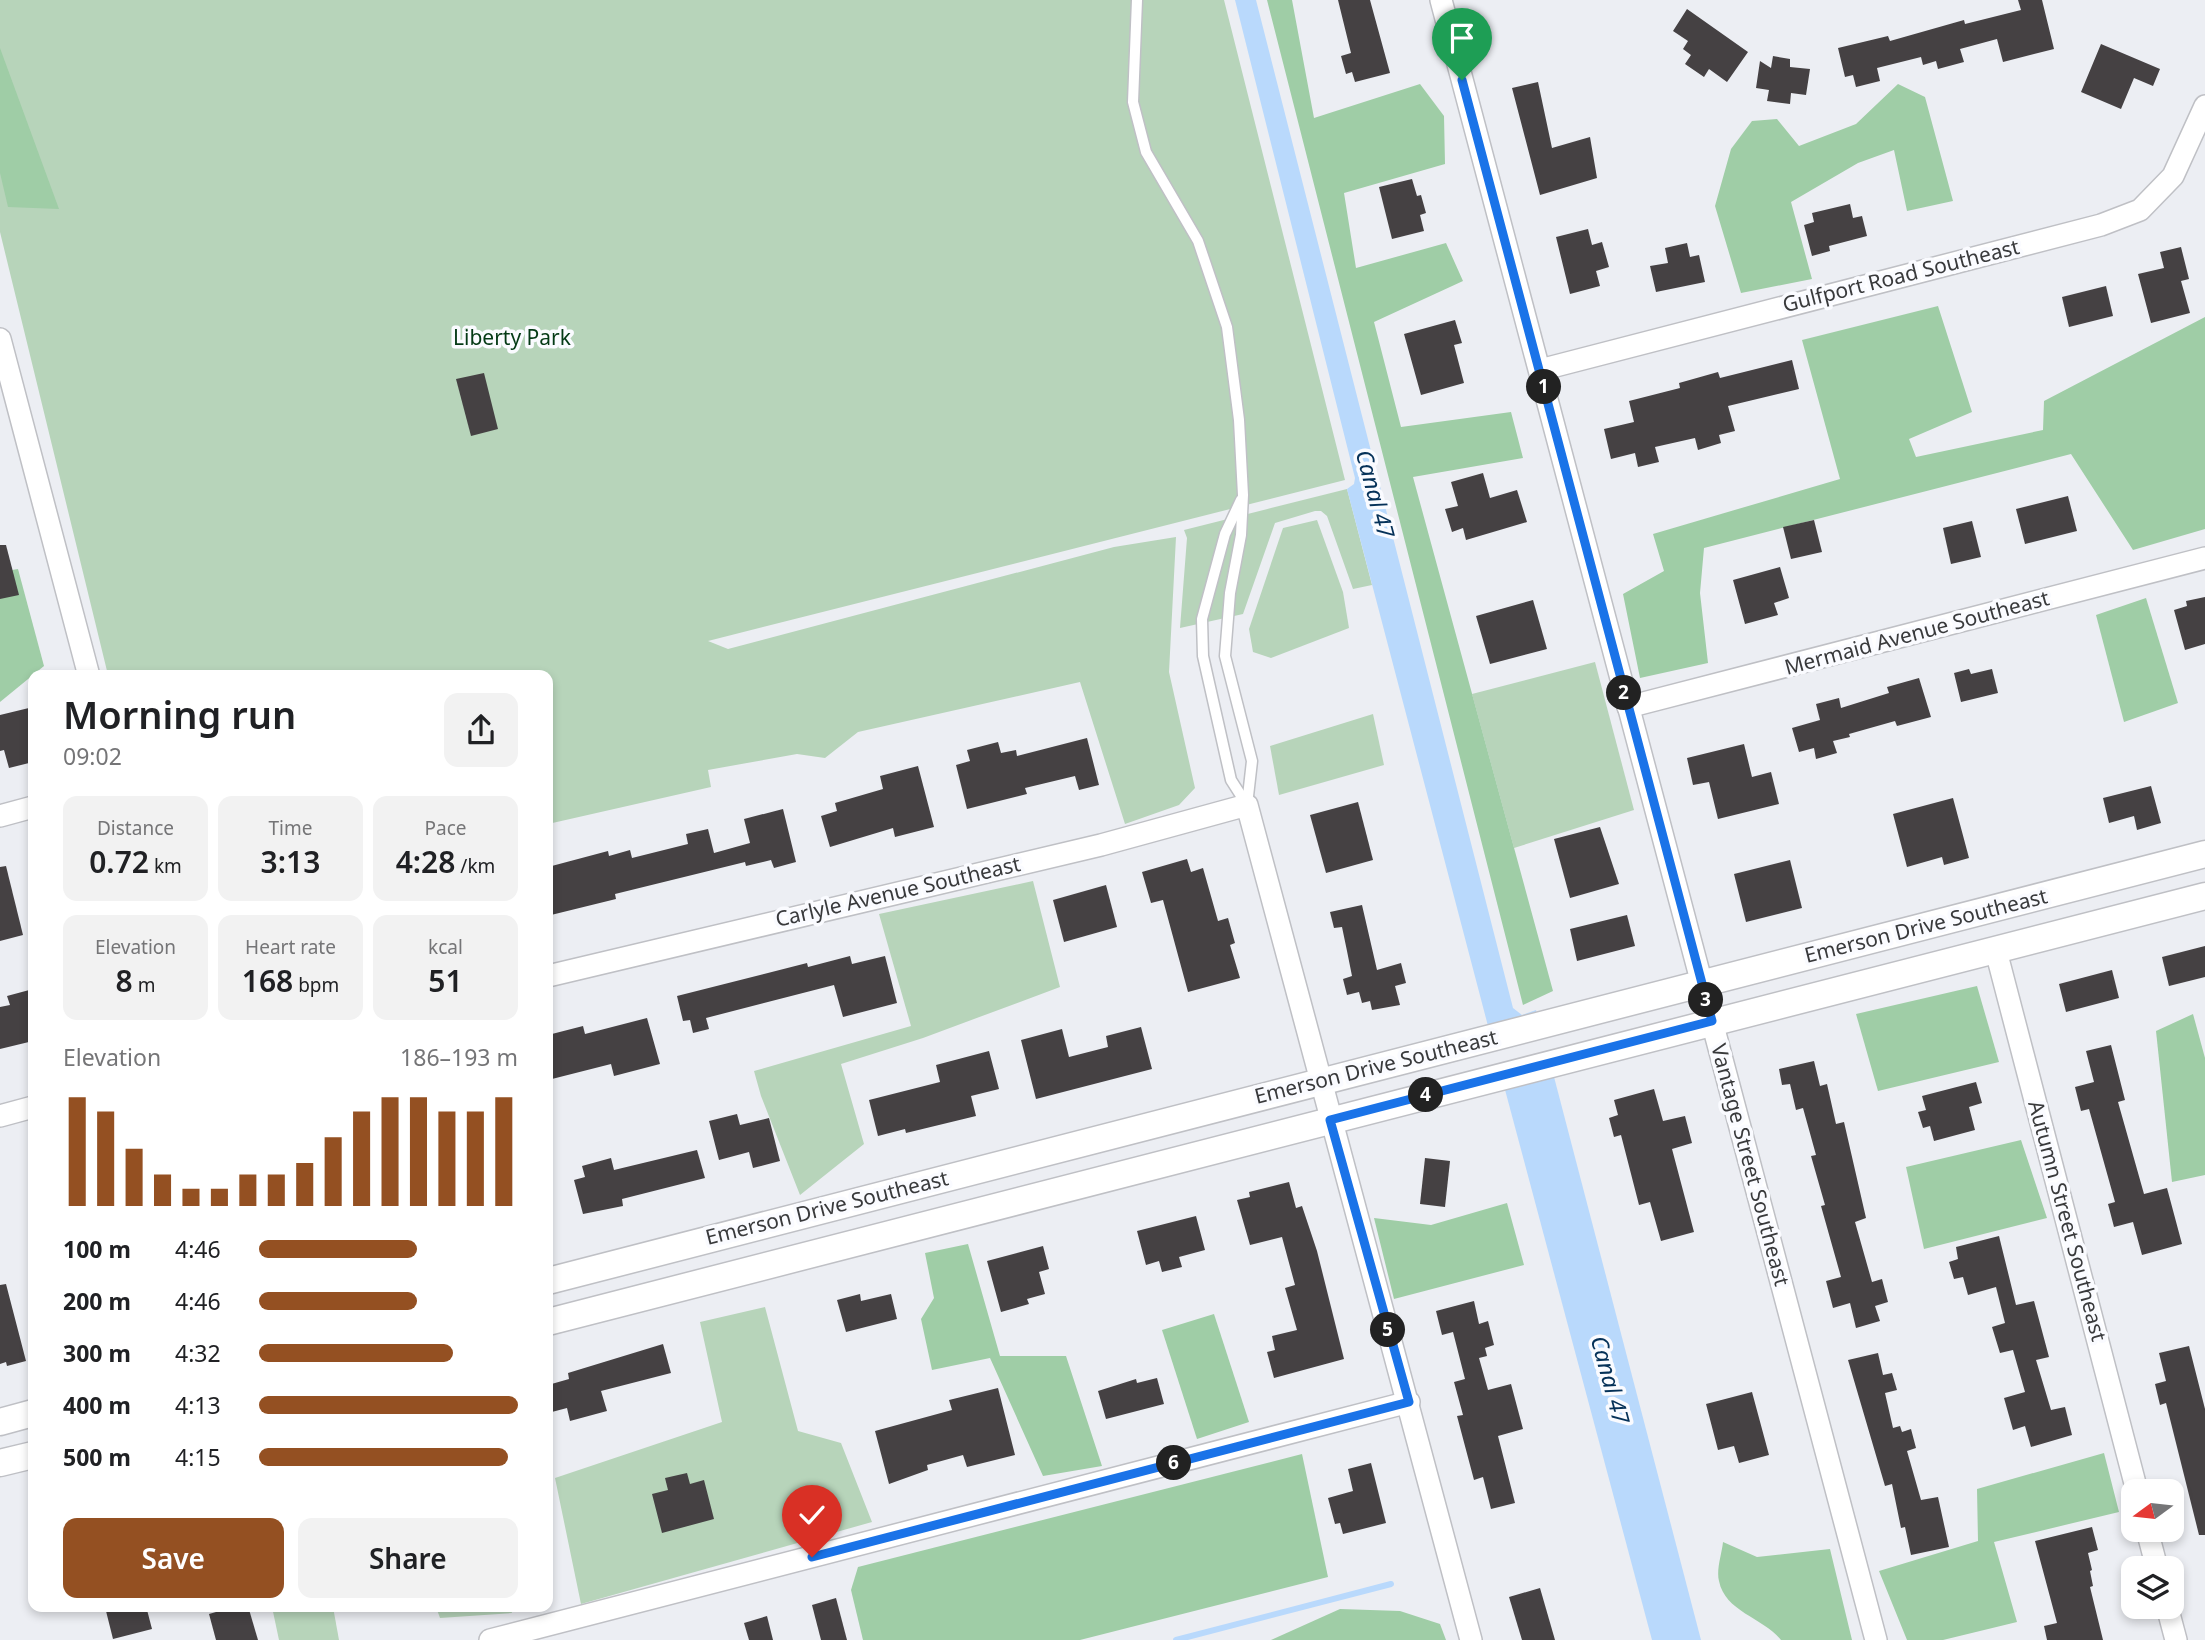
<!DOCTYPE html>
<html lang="en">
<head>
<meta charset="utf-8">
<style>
	:root { --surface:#fff; --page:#f2f2f2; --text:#202124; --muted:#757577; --accent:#945022 }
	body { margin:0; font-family:"Noto Sans",sans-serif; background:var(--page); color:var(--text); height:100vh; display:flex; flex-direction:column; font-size:26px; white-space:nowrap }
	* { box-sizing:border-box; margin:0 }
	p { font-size:23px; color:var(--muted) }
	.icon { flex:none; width:38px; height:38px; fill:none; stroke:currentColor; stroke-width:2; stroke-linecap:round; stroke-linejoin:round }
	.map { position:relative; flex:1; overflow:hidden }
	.drawer { position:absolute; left:28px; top:670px; width:525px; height:942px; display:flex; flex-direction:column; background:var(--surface); border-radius:14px; box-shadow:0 4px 10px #0003 }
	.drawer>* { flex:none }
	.needle { width:46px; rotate:255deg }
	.fabs { position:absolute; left:2121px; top:1479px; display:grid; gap:14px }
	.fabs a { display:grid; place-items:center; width:63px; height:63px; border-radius:14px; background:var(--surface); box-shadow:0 4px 10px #0003; font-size:35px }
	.pin { position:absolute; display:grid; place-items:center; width:60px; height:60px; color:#fff; margin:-72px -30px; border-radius:50% 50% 50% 0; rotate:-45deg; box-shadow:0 0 7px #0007 }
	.pin .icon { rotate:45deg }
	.km { position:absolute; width:35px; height:35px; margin:-18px; border-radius:50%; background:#222; color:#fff; font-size:19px; line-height:35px; text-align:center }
	.round { display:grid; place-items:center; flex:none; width:74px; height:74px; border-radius:14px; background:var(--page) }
	.head { display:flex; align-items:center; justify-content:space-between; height:119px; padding:0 35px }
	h1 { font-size:38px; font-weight:600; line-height:52px }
	.stats { display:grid; grid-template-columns:repeat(3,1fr); gap:10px; height:119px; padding:7px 35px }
	.stats div { display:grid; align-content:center; border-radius:14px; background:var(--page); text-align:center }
	.stats b { font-size:30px; font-weight:600 }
	.stats small { font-size:19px; font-weight:400 }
	.stats p { font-size:19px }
	.chart { height:196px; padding:14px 35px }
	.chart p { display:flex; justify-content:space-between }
	.chart svg { width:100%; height:126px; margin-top:7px; stroke:var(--accent); stroke-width:6 }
	.button { display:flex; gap:14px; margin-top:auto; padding:14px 35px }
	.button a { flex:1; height:80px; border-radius:14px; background:var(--accent); color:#fff; font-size:28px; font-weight:600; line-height:80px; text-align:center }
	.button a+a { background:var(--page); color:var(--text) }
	ul { padding:0 35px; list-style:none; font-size:23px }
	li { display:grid; grid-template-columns:112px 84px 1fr; align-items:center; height:52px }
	li i { height:18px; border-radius:9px; background:var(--accent) }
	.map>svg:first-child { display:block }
</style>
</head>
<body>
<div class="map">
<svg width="2205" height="1640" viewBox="0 0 2205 1640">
	<rect width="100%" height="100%" fill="#eceef3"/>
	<g fill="#b7d4ba">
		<polygon points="0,0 1224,0 1345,480 708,641 728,649 1114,547 1176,537 1169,672 1195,788 1179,805 1125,824 1080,682 858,732 825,758 797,754 708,770 711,787 548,824 548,676 108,675 0,232"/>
		<polygon points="1347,489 1372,585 1353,589 1327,516 1321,511 1315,511 1275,523 1243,614 1180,628 1187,538 1184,530"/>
		<polygon points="1317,520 1343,592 1349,628 1271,658 1253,652 1249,629 1283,528"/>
		<polygon points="1595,662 1634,810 1514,848 1472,694"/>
		<polygon points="1373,714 1384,765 1279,795 1270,746"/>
		<polygon points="1033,881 1060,987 923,1038 841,1064 864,1144 800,1195 761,1096 754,1071 911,1026 879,914"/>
		<polygon points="765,1307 798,1431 841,1443 872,1522 581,1604 555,1478 722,1422 700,1322"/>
		<polygon points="272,1607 333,1607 339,1640 279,1640"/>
		<polygon points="436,1607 510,1607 512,1613 440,1618"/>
	</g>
	<g fill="#9fcda6">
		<polygon points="1267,0 1292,0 1314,118 1420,84 1444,116 1445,164 1344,193 1356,268 1446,243 1463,281 1374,322 1401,427 1511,412 1523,458 1413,477 1553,991 1523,1005"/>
		<polygon points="0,48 59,209 8,207 0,173"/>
		<polygon points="1898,84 1925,97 1953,201 1907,211 1894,150 1858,163 1791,202 1812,279 1741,293 1715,206 1731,149 1752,121 1777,119 1799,146 1856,124"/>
		<polygon points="1938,306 1972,412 1909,439 1916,457 2043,430 2044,401 2205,317 2205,529 2133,550 2071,454 1704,548 1700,593 1708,663 1640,678 1623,594 1664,571 1653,534 1840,479 1802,340"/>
		<polygon points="18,569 44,666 0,702 0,572"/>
		<polygon points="2146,598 2178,703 2124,722 2096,615"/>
		<polygon points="1977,986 1999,1062 1878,1091 1856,1014"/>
		<polygon points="2193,1014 2205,1058 2205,1175 2172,1182 2156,1031"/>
		<polygon points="2021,1140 2047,1218 1924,1249 1906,1167"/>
		<polygon points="1507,1203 1524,1265 1394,1299 1374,1218 1431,1225"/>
		<polygon points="968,1244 1000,1356 1066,1356 1102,1466 1043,1476 990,1358 932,1370 921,1319 934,1298 925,1253"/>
		<polygon points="1214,1314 1249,1422 1197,1439 1162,1330"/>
		<polygon points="2104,1453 2119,1512 1994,1542 2017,1622 1943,1640 1907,1640 1879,1571 1978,1541 1977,1489"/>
		<polygon points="1302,1454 1328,1577 1080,1640 863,1640 851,1590 858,1567"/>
		<path d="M1723,1542l34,15 73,-8 22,91h-71c-17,-22 -56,-28 -62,-59 -3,-11 3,-28 4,-39z"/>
		<polygon points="1340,1609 1400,1611 1440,1624 1446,1640 1271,1640"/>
	</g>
	<g fill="#b9d9fc">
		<polygon points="1235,0 1256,0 1513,1008 1522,1015 1536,1010 1537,1014 1488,1026 1347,489 1354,484 1355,478"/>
		<polygon points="1553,1073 1701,1640 1652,1640 1504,1086"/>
	</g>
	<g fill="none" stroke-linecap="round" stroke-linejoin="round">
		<polyline stroke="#b9d9fc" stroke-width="6" points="1176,1640 1391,1584"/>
	</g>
	<g fill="#454143">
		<polygon points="1338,0 1370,0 1390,73 1355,82 1352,72 1346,74 1341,56 1351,53"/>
		<polygon points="2018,0 2042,0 2054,49 2003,62 1997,39 1960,49 1964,62 1938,69 1936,61 1923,65 1921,57 1877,68 1880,81 1856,87 1853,75 1845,77 1838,48 1888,36 1890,41 1964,20 1965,24 2021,10"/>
		<polygon points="1687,9 1748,52 1727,82 1709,69 1704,77 1685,64 1691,55 1683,49 1688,41 1673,31"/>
		<polygon points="2101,44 2160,69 2153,86 2134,78 2121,109 2081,92"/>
		<polygon points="1773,56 1790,59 1790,67 1810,69 1806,95 1791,93 1790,104 1767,101 1769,90 1756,88 1760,61 1771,68"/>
		<polygon points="1538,82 1552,148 1590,137 1597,178 1540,195 1512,88"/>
		<polygon points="1412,179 1417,196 1421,195 1426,213 1420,215 1424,231 1392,239 1379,187"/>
		<polygon points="1850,204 1853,218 1862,216 1867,236 1829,246 1830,251 1812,256 1804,225 1814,222 1812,213"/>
		<polygon points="1588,229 1592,245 1602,242 1609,267 1596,271 1600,286 1570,294 1556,237"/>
		<polygon points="1687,243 1690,257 1699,255 1705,282 1656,292 1650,266 1668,263 1665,248"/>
		<polygon points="2181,247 2189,279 2181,281 2190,313 2151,323 2138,274 2164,268 2160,252"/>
		<polygon points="2106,286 2113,316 2069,327 2062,297"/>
		<polygon points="1455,320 1462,343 1454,345 1464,383 1421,395 1404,334"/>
		<polygon points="1792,360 1799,389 1728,406 1735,431 1719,435 1721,443 1698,450 1695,438 1655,447 1659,462 1638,467 1635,453 1611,459 1604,429 1634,422 1629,401 1680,388 1679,383 1718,372 1720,378"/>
		<polygon points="484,373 498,429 471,436 456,379"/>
		<polygon points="1483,473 1490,498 1517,490 1527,522 1466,540 1463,528 1452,532 1445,509 1458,506 1451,482"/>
		<polygon points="2068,496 2077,531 2025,544 2016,509"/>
		<polygon points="1814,520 1822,552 1791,559 1783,527"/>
		<polygon points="1972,521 1981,557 1951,564 1943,528"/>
		<polygon points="0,545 6,545 19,595 0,599"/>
		<polygon points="1780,567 1789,598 1774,603 1778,615 1745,624 1733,580"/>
		<polygon points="2205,597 2205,644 2185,650 2174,610 2187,606 2186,601"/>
		<polygon points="1533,600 1547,649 1490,664 1476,616"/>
		<polygon points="1969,669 1971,674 1992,669 1998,693 1961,702 1954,673"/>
		<polygon points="1919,678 1931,717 1897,726 1895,721 1849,734 1850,737 1833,741 1837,753 1816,759 1814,748 1799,752 1792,728 1820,720 1816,704 1839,698 1841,708 1889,693 1887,687"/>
		<polygon points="33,707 33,762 9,768 4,750 0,751 0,715"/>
		<polygon points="1087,738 1099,785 1079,790 1075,776 1025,788 1027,794 967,809 956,765 970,761 967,750 998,742 1001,753 1016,750 1017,756"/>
		<polygon points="1744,744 1752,777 1771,772 1779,804 1718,819 1709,782 1693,785 1687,758"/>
		<polygon points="918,766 934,827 895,837 893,828 830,847 821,816 837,811 835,803 883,789 880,776"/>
		<polygon points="2151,786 2161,823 2137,830 2134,816 2109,823 2103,798"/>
		<polygon points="1953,798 1969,858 1944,865 1942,857 1907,867 1893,814"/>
		<polygon points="1358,802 1373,860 1326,873 1310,815"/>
		<polygon points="783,809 796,862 774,868 771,860 746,866 745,862 615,894 616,899 551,915 548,867 608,851 609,856 630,850 632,858 688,844 686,834 708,829 714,853 750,843 744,819"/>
		<polygon points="1600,827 1619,884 1570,898 1554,839"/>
		<polygon points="1187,859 1191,872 1203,868 1218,921 1228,918 1235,943 1230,945 1240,978 1188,992 1163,900 1151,903 1142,872"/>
		<polygon points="1790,860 1802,908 1746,922 1734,874"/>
		<polygon points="6,866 23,935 0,941 0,867"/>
		<polygon points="1106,885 1117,927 1064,942 1053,900"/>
		<polygon points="1362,905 1377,970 1401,963 1406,983 1395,986 1400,1005 1372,1010 1370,1001 1362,1003 1359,992 1347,995 1343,979 1352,976 1347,951 1342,927 1334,928 1330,912"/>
		<polygon points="1627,915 1635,946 1577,961 1570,929"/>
		<polygon points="2205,946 2205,977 2169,986 2162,957"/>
		<polygon points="850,956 852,964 885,956 897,1003 843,1017 834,985 706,1018 709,1029 693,1033 690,1020 683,1021 677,996 807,963 808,967"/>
		<polygon points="2112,970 2119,998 2066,1012 2059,984"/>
		<polygon points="33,989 33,1041 0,1049 0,1007 10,1005 7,996"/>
		<polygon points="647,1018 660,1064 614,1076 611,1064 548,1080 548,1035 583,1026 585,1034"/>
		<polygon points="1141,1027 1152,1069 1036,1099 1021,1040 1062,1029 1069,1057 1108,1047 1106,1036"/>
		<polygon points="2111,1045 2125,1100 2118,1102 2144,1194 2167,1188 2182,1244 2142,1255 2133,1222 2114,1227 2108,1204 2115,1202 2089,1109 2081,1111 2075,1087 2094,1082 2086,1051"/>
		<polygon points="989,1051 999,1089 971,1096 976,1116 906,1133 905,1129 878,1136 869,1100 940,1082 936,1065"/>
		<polygon points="1814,1061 1820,1086 1827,1084 1836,1124 1844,1122 1866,1218 1855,1222 1872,1282 1882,1279 1888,1302 1875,1306 1880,1321 1856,1328 1850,1303 1833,1308 1826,1281 1841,1277 1821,1206 1825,1205 1811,1156 1816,1155 1803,1108 1796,1110 1790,1084 1782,1085 1779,1069"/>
		<polygon points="1976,1082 1982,1103 1969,1107 1975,1130 1934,1141 1930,1126 1923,1128 1918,1112 1926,1110 1922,1096"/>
		<polygon points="1654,1089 1663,1121 1685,1116 1692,1143 1672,1149 1694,1232 1661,1241 1650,1202 1639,1205 1621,1135 1614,1137 1609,1118 1618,1115 1614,1100"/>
		<polygon points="737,1114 740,1125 769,1118 780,1161 753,1168 749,1152 719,1160 709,1121"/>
		<polygon points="697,1150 705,1178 622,1199 623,1206 583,1214 574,1180 585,1177 582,1166 611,1158 614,1170"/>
		<polygon points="1425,1158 1450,1161 1445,1207 1420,1204"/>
		<polygon points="1289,1182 1296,1208 1302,1206 1317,1251 1344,1359 1274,1378 1267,1352 1275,1350 1272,1336 1297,1330 1285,1288 1295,1285 1282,1237 1250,1245 1237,1200 1250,1197 1249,1192"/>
		<polygon points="1196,1216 1205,1250 1179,1257 1182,1267 1162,1272 1159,1261 1146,1265 1137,1231"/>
		<polygon points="1999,1236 2016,1305 2034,1301 2049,1357 2036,1360 2051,1410 2065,1407 2072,1435 2031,1447 2025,1426 2013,1430 2004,1398 2025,1392 2013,1350 2000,1353 1992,1327 2005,1323 1996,1287 1968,1295 1963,1277 1954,1279 1949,1262 1958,1259 1956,1247"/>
		<polygon points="1043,1246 1049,1269 1039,1272 1045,1294 1027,1299 1029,1304 1001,1312 987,1261"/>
		<polygon points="6,1284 26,1361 7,1366 6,1362 0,1364 0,1285"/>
		<polygon points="860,1294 861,1301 891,1294 897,1319 846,1332 837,1300"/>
		<polygon points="1474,1301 1479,1324 1488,1321 1494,1345 1485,1348 1487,1356 1479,1358 1488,1390 1511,1384 1523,1429 1498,1436 1515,1503 1491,1509 1483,1477 1474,1480 1457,1416 1463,1415 1454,1382 1465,1379 1453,1332 1442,1335 1436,1311"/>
		<polygon points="663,1344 671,1373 601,1391 607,1411 570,1421 567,1408 548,1413 548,1385 569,1379 568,1373"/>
		<polygon points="2189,1346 2205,1409 2205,1535 2199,1535 2166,1403 2160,1405 2155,1384 2166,1381 2159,1353"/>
		<polygon points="1878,1353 1883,1375 1892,1373 1897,1390 1885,1393 1893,1428 1900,1426 1902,1432 1911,1429 1916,1448 1907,1451 1921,1500 1938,1497 1949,1547 1911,1555 1905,1527 1901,1528 1892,1484 1885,1486 1848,1360"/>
		<polygon points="1157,1378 1164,1404 1106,1419 1098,1391 1136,1379 1137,1383"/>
		<polygon points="998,1388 1015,1455 967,1467 963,1455 927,1465 928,1470 889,1484 875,1431 952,1410 949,1400"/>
		<polygon points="1752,1392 1769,1455 1739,1463 1734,1446 1718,1450 1706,1404"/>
		<polygon points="1371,1463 1386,1523 1343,1534 1340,1523 1335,1524 1328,1498 1353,1491 1348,1469"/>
		<polygon points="687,1473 690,1484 704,1480 714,1519 662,1533 652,1494 668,1490 665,1478"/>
		<polygon points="2092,1527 2098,1550 2088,1553 2092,1570 2090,1571 2093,1586 2090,1587 2103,1640 2047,1640 2044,1626 2057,1623 2035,1541"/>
		<polygon points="1540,1588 1555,1640 1522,1640 1509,1597"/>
		<polygon points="836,1598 847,1640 821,1640 812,1605"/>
		<polygon points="125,1606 146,1606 152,1629 113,1639 106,1611"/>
		<polygon points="237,1606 248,1606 258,1640 216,1640 209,1614"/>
		<polygon points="767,1616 773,1640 749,1640 744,1623"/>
	</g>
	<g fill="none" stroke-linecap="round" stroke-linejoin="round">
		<defs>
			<g id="service">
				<polyline points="1137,0 1133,102 1146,152 1198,241 1227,327 1239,420 1243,495 1241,535 1230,593 1225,656 1252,761 1247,805"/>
				<polyline points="1241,500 1225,534 1202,619 1203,656 1231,780 1247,805"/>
			</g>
			<g id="minor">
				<polyline points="1441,0 1876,1640"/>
				<polyline points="0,339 89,676"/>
				<polyline points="1540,370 2101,225 2140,210 2173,176 2205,106"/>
				<polyline points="1628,707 2205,558"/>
				<polyline points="0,816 33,807"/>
				<polyline points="1996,951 2137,1491"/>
				<polyline points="548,976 1101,845 1247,805 1471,1640"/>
				<polyline points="0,1116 33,1107"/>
				<polyline points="2147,1530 2157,1568"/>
				<polyline points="2167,1606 2176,1640"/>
				<polyline points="490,1640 1409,1402"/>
			</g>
			<g id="tertiary">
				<polyline points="548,1281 2205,854"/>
				<polyline points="548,1322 2205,896"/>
				<polyline points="0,1422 33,1413"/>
				<polyline points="0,1463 33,1455"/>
			</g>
		</defs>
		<use href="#service" stroke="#bfc0c5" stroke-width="13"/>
		<use href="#minor" stroke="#bfc0c5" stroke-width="24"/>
		<use href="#tertiary" stroke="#bfc0c5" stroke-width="29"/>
		<use href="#service" stroke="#fff" stroke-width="10"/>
		<use href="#minor" stroke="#fff" stroke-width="21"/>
		<use href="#tertiary" stroke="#fff" stroke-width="26"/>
	</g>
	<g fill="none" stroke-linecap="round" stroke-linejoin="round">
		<defs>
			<polyline id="route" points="812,1557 1409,1402 1330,1120 1712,1021 1462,80"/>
		</defs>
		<use href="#route" stroke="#fff" stroke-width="14"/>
		<use href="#route" stroke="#1a73e8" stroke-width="9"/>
	</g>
	<g text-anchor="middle" stroke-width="7" stroke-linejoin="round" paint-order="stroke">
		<g font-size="21" fill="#393a3c" stroke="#fafbff">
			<text transform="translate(1901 276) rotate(-14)" y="7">Gulfport Road Southeast</text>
			<text transform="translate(1917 633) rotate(-15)" y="7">Mermaid Avenue Southeast</text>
			<text transform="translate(898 892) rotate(-13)" y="7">Carlyle Avenue Southeast</text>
			<text transform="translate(1926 926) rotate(-14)" y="7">Emerson Drive Southeast</text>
			<text transform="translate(1376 1067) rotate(-14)" y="7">Emerson Drive Southeast</text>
			<text transform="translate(1750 1165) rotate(75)" y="7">Vantage Street Southeast</text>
			<text transform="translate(827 1208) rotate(-14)" y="7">Emerson Drive Southeast</text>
			<text transform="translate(2067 1221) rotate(75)" y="7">Autumn Street Southeast</text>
		</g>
		<g font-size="21" fill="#043a15" stroke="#fafbff">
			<text x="512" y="345">Liberty Park</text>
		</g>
		<g font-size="23" font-style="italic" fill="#053158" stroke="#fafbff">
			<text transform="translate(1375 494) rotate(75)" y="8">Canal 47</text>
			<text transform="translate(1610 1380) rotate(75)" y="8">Canal 47</text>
		</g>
	</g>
</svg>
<div class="fabs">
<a><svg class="needle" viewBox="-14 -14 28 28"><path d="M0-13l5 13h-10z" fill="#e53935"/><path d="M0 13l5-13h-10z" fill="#757577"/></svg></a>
<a><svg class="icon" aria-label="layers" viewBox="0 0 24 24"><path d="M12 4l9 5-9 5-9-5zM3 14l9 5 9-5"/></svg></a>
</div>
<div class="pin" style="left:1462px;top:80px;background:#1e9e55"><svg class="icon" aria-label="arrive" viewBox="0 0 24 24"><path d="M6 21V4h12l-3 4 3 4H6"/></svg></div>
<div class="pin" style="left:812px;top:1557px;background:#d93025"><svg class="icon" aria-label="check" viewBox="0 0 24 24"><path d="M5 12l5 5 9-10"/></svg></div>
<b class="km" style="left:1544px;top:387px">1</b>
<b class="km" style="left:1624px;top:693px">2</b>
<b class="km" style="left:1706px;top:1000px">3</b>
<b class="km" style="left:1426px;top:1095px">4</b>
<b class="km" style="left:1388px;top:1330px">5</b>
<b class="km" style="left:1174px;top:1463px">6</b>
<section class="drawer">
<div class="head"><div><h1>Morning run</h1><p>09:02</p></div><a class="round"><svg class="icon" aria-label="share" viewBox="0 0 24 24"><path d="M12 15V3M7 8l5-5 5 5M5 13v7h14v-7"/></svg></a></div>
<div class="stats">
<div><p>Distance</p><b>0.72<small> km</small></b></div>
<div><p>Time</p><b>3:13</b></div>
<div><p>Pace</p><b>4:28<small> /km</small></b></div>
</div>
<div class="stats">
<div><p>Elevation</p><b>8<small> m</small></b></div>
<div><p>Heart rate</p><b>168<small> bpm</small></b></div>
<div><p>kcal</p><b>51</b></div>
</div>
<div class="chart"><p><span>Elevation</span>186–193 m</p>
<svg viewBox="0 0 160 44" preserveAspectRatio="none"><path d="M5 44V6M15 44V11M25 44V24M35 44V33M45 44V38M55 44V38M65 44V33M75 44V33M85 44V29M95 44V20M105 44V11M115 44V6M125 44V6M135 44V11M145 44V11M155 44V6"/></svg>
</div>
<ul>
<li><b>100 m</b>4:46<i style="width:61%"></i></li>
<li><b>200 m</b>4:46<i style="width:61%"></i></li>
<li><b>300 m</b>4:32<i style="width:75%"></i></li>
<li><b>400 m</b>4:13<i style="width:100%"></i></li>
<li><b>500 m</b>4:15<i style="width:96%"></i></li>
</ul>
<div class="button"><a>Save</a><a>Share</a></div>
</section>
</div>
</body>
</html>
